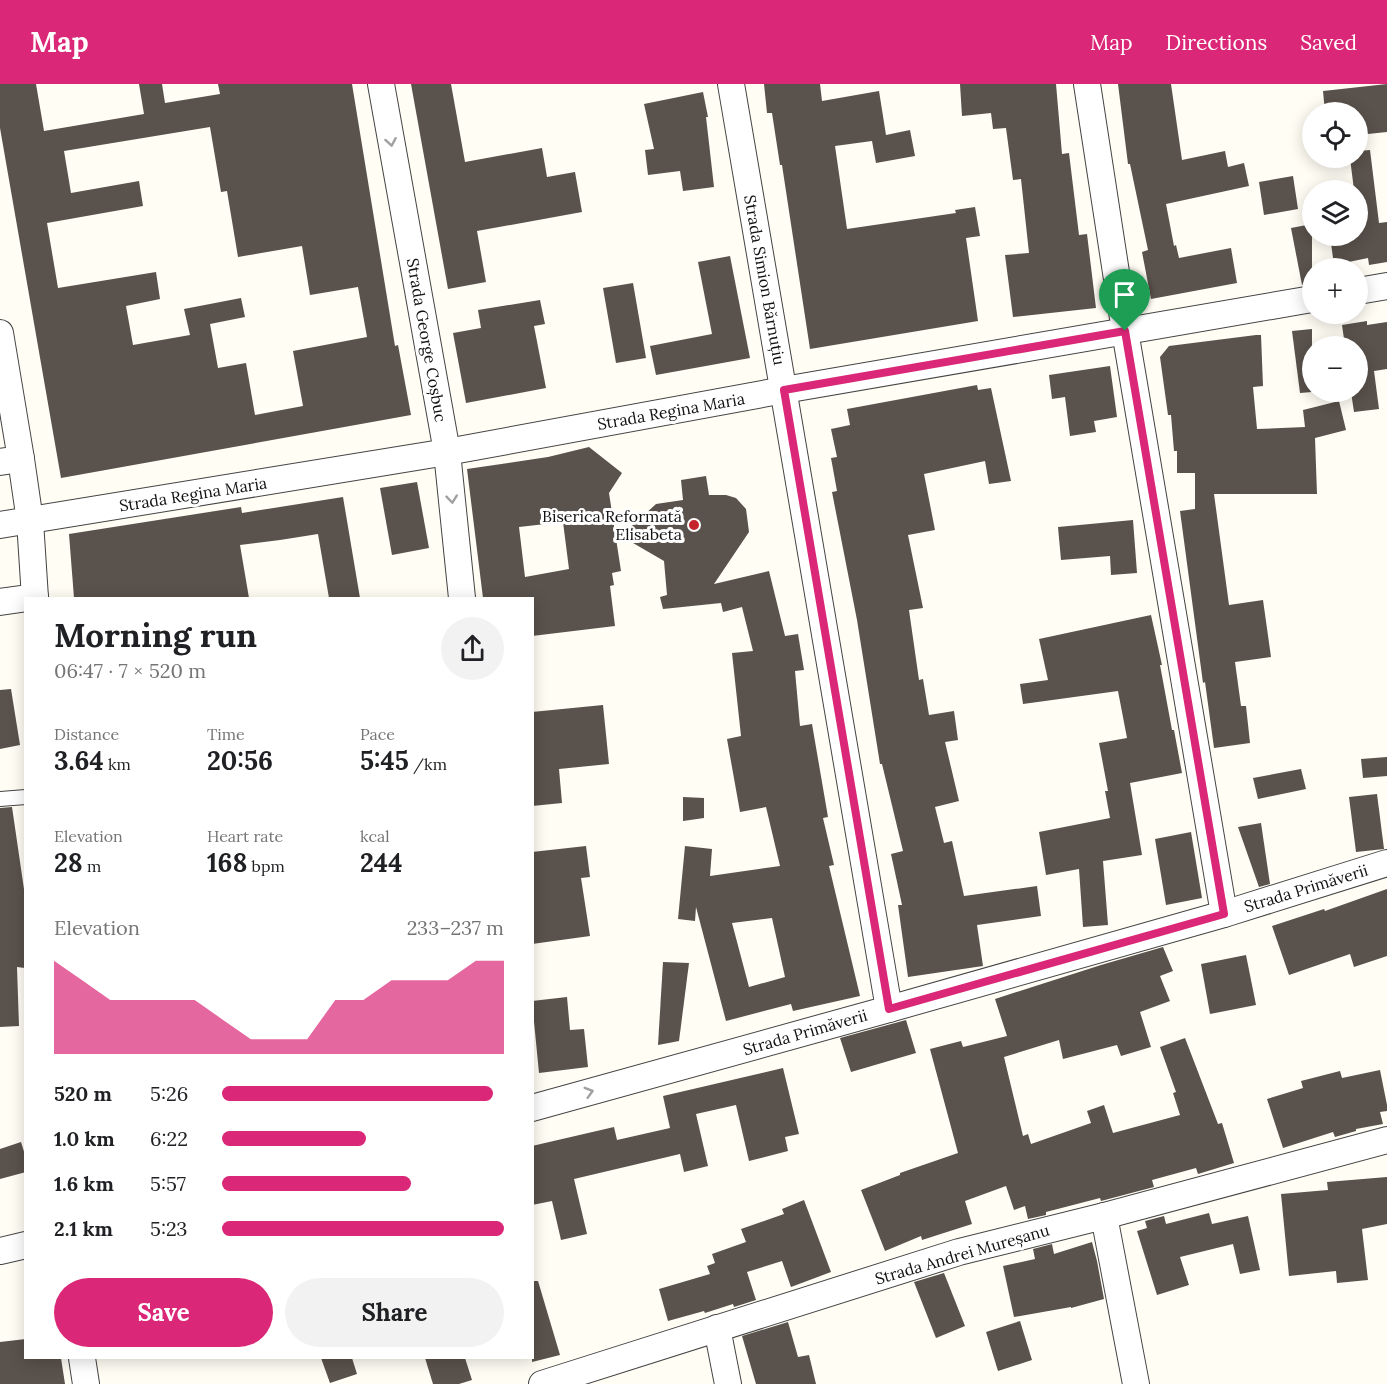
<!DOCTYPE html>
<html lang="en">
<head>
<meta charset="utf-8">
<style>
	:root { --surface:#fff; --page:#f2f2f2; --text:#202124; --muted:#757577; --accent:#db2777 }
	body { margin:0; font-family:Lora,serif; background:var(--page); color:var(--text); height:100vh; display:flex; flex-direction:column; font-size:22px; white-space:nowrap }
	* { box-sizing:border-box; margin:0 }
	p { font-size:20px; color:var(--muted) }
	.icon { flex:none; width:33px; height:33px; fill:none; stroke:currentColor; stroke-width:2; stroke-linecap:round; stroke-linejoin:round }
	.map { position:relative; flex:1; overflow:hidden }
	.details { position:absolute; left:24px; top:513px; width:510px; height:762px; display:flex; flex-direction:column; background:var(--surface); border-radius:0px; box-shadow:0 3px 15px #0003 }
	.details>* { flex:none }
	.controls { position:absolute; left:1302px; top:18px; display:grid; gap:12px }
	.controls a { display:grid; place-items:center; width:66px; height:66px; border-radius:50%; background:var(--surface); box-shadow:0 3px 15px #0003; font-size:30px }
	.pin { position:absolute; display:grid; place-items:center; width:51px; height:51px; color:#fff; margin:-62px -26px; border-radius:50% 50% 50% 0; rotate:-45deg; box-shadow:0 0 6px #0007 }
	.pin .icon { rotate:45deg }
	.round { display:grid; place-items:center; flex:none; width:63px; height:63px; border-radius:32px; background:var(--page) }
	.overview { display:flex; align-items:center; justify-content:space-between; height:102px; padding:0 30px }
	h1 { font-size:33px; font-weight:700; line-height:45px }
	.figures { display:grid; grid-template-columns:repeat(3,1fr); gap:9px; height:102px; padding:6px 30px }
	.figures div { display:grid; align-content:center }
	.figures b { font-size:26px; font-weight:700 }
	.figures small { font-size:16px; font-weight:400 }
	.figures p { font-size:16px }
	.chart { height:168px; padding:12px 30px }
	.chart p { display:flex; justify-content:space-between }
	.chart svg { width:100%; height:108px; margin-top:6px; fill:var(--accent); opacity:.7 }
	.action { display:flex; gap:12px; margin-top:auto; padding:12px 30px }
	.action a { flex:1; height:69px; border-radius:36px; background:var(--accent); color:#fff; font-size:24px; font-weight:700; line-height:69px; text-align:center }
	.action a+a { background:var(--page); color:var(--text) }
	ul { padding:0 30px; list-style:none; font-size:20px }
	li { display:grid; grid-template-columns:96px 72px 1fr; align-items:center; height:45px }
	li i { height:15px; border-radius:8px; background:var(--accent) }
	header { display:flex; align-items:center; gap:36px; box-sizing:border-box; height:84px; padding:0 30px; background:var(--accent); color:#fff }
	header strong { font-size:28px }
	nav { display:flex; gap:33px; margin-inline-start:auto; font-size:21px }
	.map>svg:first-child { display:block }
</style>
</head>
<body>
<header>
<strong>Map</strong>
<nav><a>Map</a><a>Directions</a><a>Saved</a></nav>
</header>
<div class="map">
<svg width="1387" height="1300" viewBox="0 0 1387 1300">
	<rect width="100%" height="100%" fill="#fffdf4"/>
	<g fill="#5a524c" fill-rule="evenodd">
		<path d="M0,0h36l8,47 100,-17 -5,-30h23l3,19 55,-9 -2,-10h134l43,262 3,-1 13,70 -350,63 -61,-350zM210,43l11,65 6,-1 11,66 64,-11 8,49 48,-8 9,50 -74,14 10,55 -48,9 -9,-52 -28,5 -8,-44 35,-7 -4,-19 -57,11 6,26 -57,10 -7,-39 34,-7 -4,-27 -98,16 -11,-65 96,-17 -4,-25 -68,12 -7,-42z"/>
		<polygon points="411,0 451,0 465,78 542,64 547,93 575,88 582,128 477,147 486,198 448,205"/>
		<polygon points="764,0 820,0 822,17 879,7 886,51 910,46 915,72 876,79 872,57 835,62 847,145 956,129 955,126 975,123 980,152 966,154 978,237 810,265 782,81 780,81 772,29 767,29"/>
		<polygon points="960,0 1056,0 1062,70 1069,69 1079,151 1087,150 1096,224 1013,233 1005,171 1029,169 1021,95 1013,96 1006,44 993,45 991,29 962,32"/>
		<polygon points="1118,0 1171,0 1182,76 1225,67 1228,83 1244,79 1249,102 1166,120 1174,162 1176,161 1179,174 1231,164 1237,199 1151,215 1142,168 1148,166 1130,80 1128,80"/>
		<polygon points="1387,0 1387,48 1358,51 1358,28 1325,28 1323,7"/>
		<polygon points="703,8 708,33 706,33 714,103 683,107 680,87 648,91 645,66 654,65 644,20"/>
		<polygon points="1370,66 1379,139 1387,138 1387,178 1369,181 1368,174 1334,181 1330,152 1358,152 1358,106 1354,106 1350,74 1358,74 1358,67"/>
		<polygon points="1293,92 1298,125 1264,131 1259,98"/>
		<polygon points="1312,140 1312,200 1302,201 1291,144"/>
		<polygon points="730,172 750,274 656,291 650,262 712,250 698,178"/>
		<polygon points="633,199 646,274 616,279 603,204"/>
		<polygon points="540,216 545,240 534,242 546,304 466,319 453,249 481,244 478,226"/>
		<polygon points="1367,237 1367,241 1387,238 1387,285 1374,287 1379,325 1354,328 1351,308 1358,308 1358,262 1345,262 1342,241"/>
		<polygon points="1312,245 1312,308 1300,309 1292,247"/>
		<polygon points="1256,251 1261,251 1263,302 1253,303 1257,345 1305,343 1303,326 1339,317 1346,346 1315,354 1317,410 1214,410 1229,521 1263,516 1271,573 1235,578 1241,622 1246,622 1250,659 1214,664 1205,598 1203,599 1180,427 1195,425 1195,389 1177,389 1177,367 1174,367 1171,331 1168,331 1160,273 1169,262"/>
		<polygon points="1110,282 1117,333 1094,337 1096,348 1070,352 1065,313 1052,315 1049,291"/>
		<polygon points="977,301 978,306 991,304 1011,397 989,400 985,377 924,390 935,446 908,451 923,524 909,526 919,596 923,595 929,631 954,627 958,656 945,658 959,717 935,723 944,759 952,757 964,812 1037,802 1041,832 977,841 983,882 908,893 898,821 902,821 891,770 903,767 882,680 880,680 857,536 832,408 837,407 831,374 837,373 831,345 850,341 847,325"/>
		<path d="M589,363l33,26 -13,20 12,78 -9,2 2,12 -4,1 5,40 -83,10v-38h-49l-16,-129 81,-12zM563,438l6,47 -44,8 -6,-50z"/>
		<path d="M706,392l3,19h17l10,3 10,11 3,23 -35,52 55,-13 16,65 13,-2 6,36 -9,1 5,55 12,-2 16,93 -5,1 11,47 -5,1 31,130 -67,15 -2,-7 -65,17 -30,-114 -1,14 -17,-2 7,-73 27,3 -2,27 70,-10 -14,-59 -26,5 -13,-73 14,-3 -9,-83 21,-2 -11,-44 -19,5 -2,-9 -58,6 -3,-12 7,-2 -3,-34 -43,-25 35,-32 27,-4 -2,-20zM772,834l13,59 -36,10 -17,-64z"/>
		<polygon points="417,398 429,464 392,471 380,404"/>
		<polygon points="343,413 360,514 329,514 318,450 280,456 240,461 249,514 74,514 69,450 241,423 242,429"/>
		<polygon points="1133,436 1137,489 1111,491 1110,472 1061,476 1058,443"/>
		<polygon points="1151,531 1162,581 1160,581 1172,646 1174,646 1182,689 1130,699 1142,771 1103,777 1108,841 1083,843 1079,785 1046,791 1039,748 1110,734 1105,707 1108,707 1099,659 1127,654 1118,607 1023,620 1020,600 1048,596 1039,555"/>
		<polygon points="11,605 20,661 0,665 0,606"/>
		<polygon points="603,621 609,680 559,685 562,719 532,722 532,628"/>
		<polygon points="1387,673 1387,692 1363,694 1361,675"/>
		<polygon points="1301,685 1306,705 1258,715 1253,694"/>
		<polygon points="1377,710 1384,765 1356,768 1349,713"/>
		<polygon points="683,713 704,714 704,734 683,737"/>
		<polygon points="12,723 25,812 25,884 17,883 19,942 0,943 0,724"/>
		<polygon points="1261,739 1270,800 1259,803 1238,743"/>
		<polygon points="1191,748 1202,814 1166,821 1155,755"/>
		<polygon points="586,762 590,793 581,794 590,852 532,860 532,768"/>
		<polygon points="1387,805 1387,872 1354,883 1350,870 1289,891 1272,842 1324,825 1325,827"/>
		<polygon points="1163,863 1173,887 1160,892 1170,917 1140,928 1151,963 1121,972 1117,961 1063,975 1059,956 1004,973 1023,1052 1028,1050 1031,1060 1091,1039 1087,1027 1104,1021 1113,1049 1180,1031 1173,1009 1176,1008 1160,963 1185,954 1218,1040 1222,1039 1234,1079 1198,1090 1196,1084 1152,1096 1154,1103 1101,1117 1100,1114 1046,1128 1046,1131 1028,1135 1025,1122 1014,1126 1006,1102 965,1117 972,1140 922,1156 921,1152 885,1167 861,1106 900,1091 900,1089 958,1069 930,965 961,957 963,963 1007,952 995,915 1101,881"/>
		<polygon points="1246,871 1256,921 1210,930 1201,880"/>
		<polygon points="663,878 689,879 679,957 658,961"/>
		<polygon points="567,913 570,946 584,945 588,983 539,989 532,917"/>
		<polygon points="906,936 916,969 851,988 840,954"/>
		<polygon points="783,984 799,1050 785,1053 788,1067 749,1077 736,1021 696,1030 708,1082 684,1088 680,1070 574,1095 587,1150 561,1156 552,1117 532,1121 532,1062 614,1043 617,1056 670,1044 663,1012"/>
		<polygon points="1380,986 1387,1021 1387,1027 1380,1028 1383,1040 1356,1045 1356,1047 1335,1053 1333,1048 1283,1064 1267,1015 1303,1004 1301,997 1340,987 1342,994"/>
		<polygon points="21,1058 26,1074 26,1088 0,1095 0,1065"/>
		<polygon points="1387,1093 1387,1140 1362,1145 1368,1196 1337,1199 1336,1187 1289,1192 1281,1110 1328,1106 1327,1098"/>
		<polygon points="804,1116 831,1188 791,1203 782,1177 747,1188 756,1216 734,1223 733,1220 705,1229 704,1227 668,1237 659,1205 710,1190 707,1182 715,1179 712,1170 746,1158 741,1145 784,1130 782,1125"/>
		<polygon points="1209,1129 1212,1140 1248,1132 1260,1186 1240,1190 1233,1160 1180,1173 1189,1201 1157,1211 1137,1147 1147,1144 1145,1137 1164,1132 1166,1140"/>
		<polygon points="1092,1158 1097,1177 1104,1215 1071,1224 1071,1223 1014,1233 1003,1182 1035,1175 1033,1165 1052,1160 1054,1170"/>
		<polygon points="944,1189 965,1242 936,1254 914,1198"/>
		<polygon points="532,1197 538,1197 560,1271 532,1278"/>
		<polygon points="1020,1237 1032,1276 998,1287 986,1248"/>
		<polygon points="788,1238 798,1273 809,1271 816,1300 756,1300 742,1252"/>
		<polygon points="26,1255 26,1274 61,1274 65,1300 0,1300 0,1258"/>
		<polygon points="321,1274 352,1274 357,1290 330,1299"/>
		<polygon points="425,1274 465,1274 472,1296 459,1300 433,1300"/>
	</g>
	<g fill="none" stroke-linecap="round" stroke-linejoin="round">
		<defs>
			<polyline id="service" points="0,715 26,713"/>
			<g id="minor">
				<polyline points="381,0 447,368 462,514"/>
				<polyline points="731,0 889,925"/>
				<polyline points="1087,0 1125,247 1224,830"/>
				<polyline points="1358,207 1387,202"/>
				<polyline points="0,249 21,375 30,437 35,514"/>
				<polyline points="0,378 21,375"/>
				<polyline points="0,441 447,368 784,306 1312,215"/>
				<polyline points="0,518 35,513"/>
				<polyline points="532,1024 889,925 1224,830 1387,779"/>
				<polyline points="1104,1132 1136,1300"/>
				<polyline points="0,1167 26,1161"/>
				<polyline points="717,1244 728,1300"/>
				<polyline points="82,1274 86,1300"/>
				<polyline points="542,1300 959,1168 1104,1132 1387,1056"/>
			</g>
		</defs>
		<use href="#service" stroke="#444" stroke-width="16"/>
		<use href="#minor" stroke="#444" stroke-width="28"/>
		<use href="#service" stroke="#fff" stroke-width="14"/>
		<use href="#minor" stroke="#fff" stroke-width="26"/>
	</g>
	<defs><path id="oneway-chevron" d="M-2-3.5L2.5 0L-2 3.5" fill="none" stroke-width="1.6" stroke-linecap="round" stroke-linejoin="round" transform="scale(1.5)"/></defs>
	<g stroke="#a0a0a0">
		<use href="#oneway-chevron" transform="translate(391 58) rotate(80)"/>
		<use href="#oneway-chevron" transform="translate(452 415) rotate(84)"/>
		<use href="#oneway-chevron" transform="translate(589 1008) rotate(-16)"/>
	</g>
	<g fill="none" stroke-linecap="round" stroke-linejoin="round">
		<defs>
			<polygon id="route" points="1125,247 1224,830 889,925 784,306"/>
		</defs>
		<use href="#route" stroke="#fff" stroke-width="12"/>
		<use href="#route" stroke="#db2777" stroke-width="8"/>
	</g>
	<circle fill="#c5242b" stroke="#fff" stroke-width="2" cx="694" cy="441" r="6"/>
	<g text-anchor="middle" stroke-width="6" stroke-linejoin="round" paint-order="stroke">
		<g font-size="16" fill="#111" stroke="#fff">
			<text transform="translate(765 196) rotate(80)" y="6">Strada Simion Bărnuțiu</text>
			<text transform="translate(427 256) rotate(80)" y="6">Strada George Coșbuc</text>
			<text transform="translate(671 327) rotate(-10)" y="6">Strada Regina Maria</text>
			<text transform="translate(193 410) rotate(-9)" y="6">Strada Regina Maria</text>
			<text transform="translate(1306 804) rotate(-17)" y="6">Strada Primăverii</text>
			<text transform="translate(805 948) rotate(-16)" y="6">Strada Primăverii</text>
			<text transform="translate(962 1170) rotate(-16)" y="6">Strada Andrei Mureșanu</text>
		</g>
		<g font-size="16" fill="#111" stroke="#fff" text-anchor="end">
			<text x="682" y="438">Biserica Reformată<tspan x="682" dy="18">Elisabeta</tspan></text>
		</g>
	</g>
</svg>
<div class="controls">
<a><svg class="icon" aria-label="locate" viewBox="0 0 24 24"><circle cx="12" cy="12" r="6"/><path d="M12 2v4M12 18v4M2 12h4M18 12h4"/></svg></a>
<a><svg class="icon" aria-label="layers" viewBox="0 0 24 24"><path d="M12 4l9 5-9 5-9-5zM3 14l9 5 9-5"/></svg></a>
<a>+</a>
<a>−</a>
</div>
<div class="pin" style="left:1125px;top:247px;background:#1e9e55"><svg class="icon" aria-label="arrive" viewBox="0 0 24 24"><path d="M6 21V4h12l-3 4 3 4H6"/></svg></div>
<section class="details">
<div class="overview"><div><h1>Morning run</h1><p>06:47 · 7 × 520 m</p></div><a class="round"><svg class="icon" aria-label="share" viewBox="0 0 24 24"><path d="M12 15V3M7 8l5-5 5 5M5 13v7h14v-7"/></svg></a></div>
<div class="figures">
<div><p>Distance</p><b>3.64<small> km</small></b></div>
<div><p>Time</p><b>20:56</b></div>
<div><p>Pace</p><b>5:45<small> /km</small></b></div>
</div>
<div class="figures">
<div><p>Elevation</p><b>28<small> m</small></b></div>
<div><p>Heart rate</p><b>168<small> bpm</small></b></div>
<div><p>kcal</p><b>244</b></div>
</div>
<div class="chart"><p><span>Elevation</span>233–237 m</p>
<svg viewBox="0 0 160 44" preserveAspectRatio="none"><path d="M0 44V6L10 14L20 22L30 22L40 22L50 22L60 30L70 38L80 38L90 38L100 22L110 22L120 14L130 14L140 14L150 6L160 6V44z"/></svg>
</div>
<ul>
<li><b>520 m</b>5:26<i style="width:96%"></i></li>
<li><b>1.0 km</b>6:22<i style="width:51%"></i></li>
<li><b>1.6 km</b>5:57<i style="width:67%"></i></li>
<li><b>2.1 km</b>5:23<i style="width:100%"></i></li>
</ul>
<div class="action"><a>Save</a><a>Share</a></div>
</section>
</div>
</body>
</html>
